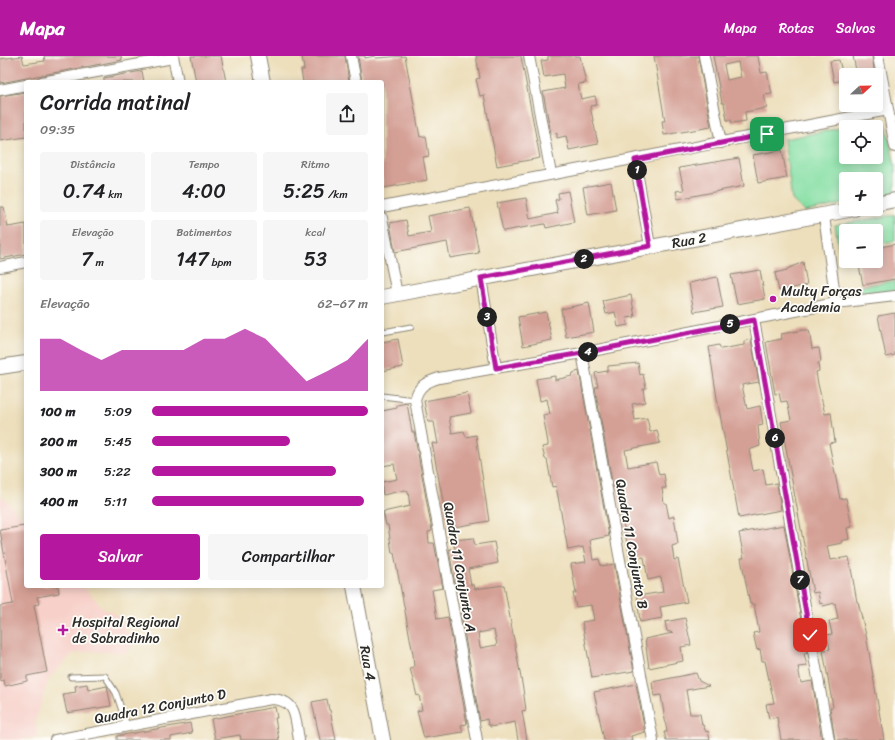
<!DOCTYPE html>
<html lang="pt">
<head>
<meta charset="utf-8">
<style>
	:root { --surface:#fff; --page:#f6f6f6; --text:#202124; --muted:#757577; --accent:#b5179e }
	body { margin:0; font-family:Sriracha,sans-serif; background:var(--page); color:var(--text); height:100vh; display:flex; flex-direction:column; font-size:15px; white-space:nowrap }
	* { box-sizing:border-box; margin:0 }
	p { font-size:13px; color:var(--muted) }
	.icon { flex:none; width:22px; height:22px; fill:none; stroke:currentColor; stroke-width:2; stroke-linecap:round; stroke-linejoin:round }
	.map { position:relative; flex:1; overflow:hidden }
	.panel { position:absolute; left:24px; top:24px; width:360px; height:508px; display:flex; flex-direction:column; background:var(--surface); border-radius:4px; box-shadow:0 2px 10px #0003 }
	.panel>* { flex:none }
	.needle { width:26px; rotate:68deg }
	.tools { position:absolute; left:839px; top:12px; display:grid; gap:8px }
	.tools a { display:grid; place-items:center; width:44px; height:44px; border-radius:4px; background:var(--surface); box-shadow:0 2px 10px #0003; font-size:20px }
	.pin { position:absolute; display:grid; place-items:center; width:34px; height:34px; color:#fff; margin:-17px; border-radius:8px; box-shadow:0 2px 6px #0006 }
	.km { position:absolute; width:20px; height:20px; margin:-10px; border-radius:50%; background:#222; color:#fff; font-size:11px; line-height:20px; text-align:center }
	.round { display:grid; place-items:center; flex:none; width:42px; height:42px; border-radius:4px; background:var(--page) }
	.headline { display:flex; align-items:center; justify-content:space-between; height:68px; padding:0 16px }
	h1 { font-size:22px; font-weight:600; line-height:30px }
	.stats { display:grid; grid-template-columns:repeat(3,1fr); gap:6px; height:68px; padding:4px 16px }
	.stats div { display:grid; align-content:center; border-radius:4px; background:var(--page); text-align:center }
	.stats b { font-size:20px; font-weight:600 }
	.stats small { font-size:11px; font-weight:400 }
	.stats p { font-size:11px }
	.chart { height:112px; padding:8px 16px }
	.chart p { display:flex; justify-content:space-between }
	.chart svg { width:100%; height:72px; margin-top:4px; fill:var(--accent); opacity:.7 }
	.action { display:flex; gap:8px; margin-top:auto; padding:8px 16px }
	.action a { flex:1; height:46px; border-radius:4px; background:var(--accent); color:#fff; font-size:16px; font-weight:600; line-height:46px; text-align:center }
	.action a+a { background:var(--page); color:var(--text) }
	ul { padding:0 16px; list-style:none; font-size:13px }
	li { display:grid; grid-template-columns:64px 48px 1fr; align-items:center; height:30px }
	li i { height:10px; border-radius:5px; background:var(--accent) }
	header { display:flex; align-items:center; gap:24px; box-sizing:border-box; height:56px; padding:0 20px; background:var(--accent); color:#fff }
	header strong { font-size:19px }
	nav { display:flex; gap:22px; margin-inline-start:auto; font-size:14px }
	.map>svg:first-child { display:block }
</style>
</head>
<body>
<header>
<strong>Mapa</strong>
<nav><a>Mapa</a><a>Rotas</a><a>Salvos</a></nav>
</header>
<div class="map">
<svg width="895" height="684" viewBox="0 0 895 684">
	<rect width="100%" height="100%" fill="#fdfcf7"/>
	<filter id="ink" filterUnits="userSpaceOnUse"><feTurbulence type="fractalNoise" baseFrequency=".025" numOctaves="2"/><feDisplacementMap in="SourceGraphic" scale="8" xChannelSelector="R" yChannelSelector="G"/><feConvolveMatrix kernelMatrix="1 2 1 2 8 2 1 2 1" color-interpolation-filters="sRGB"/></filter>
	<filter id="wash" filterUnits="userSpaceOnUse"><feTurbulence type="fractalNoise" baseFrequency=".012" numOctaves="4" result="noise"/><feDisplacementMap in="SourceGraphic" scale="16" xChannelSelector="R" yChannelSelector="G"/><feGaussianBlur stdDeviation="0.9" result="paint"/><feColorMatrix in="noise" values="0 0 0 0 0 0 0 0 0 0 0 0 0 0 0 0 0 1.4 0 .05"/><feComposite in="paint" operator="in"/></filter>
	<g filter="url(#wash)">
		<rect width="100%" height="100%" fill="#eddfbc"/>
		<polygon fill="#f7d0c9" points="0,438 26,466 26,530 83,530 103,552 119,560 134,588 126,597 90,595 72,598 49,622 35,666 38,681 20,684 0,684"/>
		<g fill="#86dfa4" stroke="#588568">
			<polygon points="885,64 895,110 895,138 876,142 876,123 846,123 846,147 805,156 792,144 784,83 846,71 846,101 876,101 876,71 848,71"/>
			<polygon points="895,159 895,185 876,188 876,175 846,175 846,193 839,194 835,169"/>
			<polygon points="895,225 895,240 836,247 835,234"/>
		</g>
		<g id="blocks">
			<g fill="#d49f94" fill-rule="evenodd">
				<polygon points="22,0 24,8 45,5 44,0 121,0 122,4 0,27 0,3"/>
				<polygon points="191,0 221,0 226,26 196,26"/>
				<polygon points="302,0 345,0 349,26 303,26 301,14 304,14"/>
				<polygon points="358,0 365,0 365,2 375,0 376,2 405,0 420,81 426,80 429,100 423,101 427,124 384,132 382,120 382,26 362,26"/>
				<polygon points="476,0 521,0 540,102 497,110 484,39 480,40 476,23 480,22"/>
				<polygon points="548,0 580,0 586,27 578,28 581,43 595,40 597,49 590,50 598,88 569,94 566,80 557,82 557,77 551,78 543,36 565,32 563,18 544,21 541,5 548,4"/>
				<polygon points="654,0 698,0 711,71 664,79 662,65 665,65"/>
				<path d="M713,0h45l3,17 6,-1 5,22 -8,1 3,13 -22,4 1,9 -14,2 -1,-3h-4l-3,-17h-2zM738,6l3,15 -14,3 -3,-15z"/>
				<polygon points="853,0 872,0 875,19 857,19"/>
				<polygon points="839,4 844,24 834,26 830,5"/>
				<polygon points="142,15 144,26 104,26 104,22"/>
				<polygon points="26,36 26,81 0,85 0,40"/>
				<polygon points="782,94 787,122 758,127 753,99"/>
				<polygon points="739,102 744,130 678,143 676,135 684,134 679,112"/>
				<polygon points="611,126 616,154 588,159 583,131"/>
				<polygon points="568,135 574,166 546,172 545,168 503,175 497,147 526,142 530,163 558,157 555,144 559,143 558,137"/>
				<polygon points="0,151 4,151 8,171 26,168 26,198 0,203"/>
				<polygon points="470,152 479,197 450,202 447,186 395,196 390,167 406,164 409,180 431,176 428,160"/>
				<polygon points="895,188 895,223 863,229 858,205 876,205 876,192"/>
				<polygon points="803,206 807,229 779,235 775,217 787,214 787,213"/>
				<polygon points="760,214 765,243 737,248 731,219"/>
				<polygon points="717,221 723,251 694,256 689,227"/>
				<polygon points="631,239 635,261 626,262 628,269 618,271 615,256 606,258 603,245"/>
				<polygon points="589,247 594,276 566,281 561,253"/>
				<polygon points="546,256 552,284 523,290 518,261"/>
				<polygon points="895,257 895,299 886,301 878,260"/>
				<polygon points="803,274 809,274 812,293 819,292 821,306 818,307 819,315 816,316 818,328 825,358 831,357 835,386 829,387 837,428 840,443 846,442 852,471 847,472 849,483 841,485 842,487 827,490 830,504 849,501 857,546 858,546 866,579 884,684 835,684 830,652 833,651 823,594 830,593 827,579 832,578 829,565 838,563 835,547 823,550 822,547 820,548 818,536 813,537 781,366 791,364 787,345 781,346 779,337 775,338 766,286 782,283 781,278"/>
				<polygon points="398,283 403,311 382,315 382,286"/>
				<polygon points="751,283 759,326 742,329 747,353 760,350 763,369 758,370 760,390 749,394 753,415 763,413 766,429 777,427 781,454 739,462 717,342 709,291 719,289 721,293 744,289 744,285"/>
				<polygon points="638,307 640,319 643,318 646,332 643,333 645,346 632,348 635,364 647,362 650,376 657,374 660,387 625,394 628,411 656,406 659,419 664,418 666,432 662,432 664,447 666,447 669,462 674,460 678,488 672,490 674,504 678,503 687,546 660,551 662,562 640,566 637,540 663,536 661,521 648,524 644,501 630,503 616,430 613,431 595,331 598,331 595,317 608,315 608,310"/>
				<polygon points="579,315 609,480 590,484 593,504 599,503 601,510 614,508 634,615 592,622 582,566 594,564 591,549 576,551 573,537 576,537 571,508 586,506 583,491 568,494 556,430 552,431 547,403 545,403 542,391 548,390 548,387 543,359 550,358 547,343 540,345 536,323 555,320 555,324 572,320 573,317"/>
				<polygon points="467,337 471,357 449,361 452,377 464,375 466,381 476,379 489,465 448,472 432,387 438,388 434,366 428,366 424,345"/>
				<polygon points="407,347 412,376 414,376 432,475 428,476 429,487 434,487 443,532 432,534 437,563 448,561 467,668 461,669 463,676 424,682 417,655 422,654 419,639 417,640 410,612 414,611 413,598 394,497 392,497 388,469 386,469 383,456 410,450 408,436 405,434 383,439 382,433 382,426 397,423 394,408 382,410 382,355 397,352 397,349"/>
				<polygon points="784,469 807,597 804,597 807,610 798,611 801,627 812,625 822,684 781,684 777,661 769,663 766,648 774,647 765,605 762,605 760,593 757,594 753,577 759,576 754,548 750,548 741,502 744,502 739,477"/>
				<polygon points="24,470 26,481 26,530 58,530 59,537 37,541 39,548 34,549 47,616 27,620 27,625 5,630 4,624 0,625 0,550 13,548 0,474"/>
				<path d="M473,482l2,7 19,-3 4,21 -30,6 3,16h3l1,4 29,-4 19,104 3,21 -4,1 5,29h-9l-3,-18 -25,5v-2h-2l-1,-6 -7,2 -19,-107h2l-5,-29 -3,1 -6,-37 6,1 -2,-10zM494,574l3,15 -17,3 -2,-15z"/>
				<polygon points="685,562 691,589 681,591 683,605 649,612 645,583 673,577 667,575 665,566"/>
				<polygon points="696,617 699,625 709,630 686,634 690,658 700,658 702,669 703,669 706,676 708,675 710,684 666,684 664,676 667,676 661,639 654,640 652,626"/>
				<polygon points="87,628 88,634 107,630 111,650 67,657 63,638 76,636 75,630"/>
				<polygon points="636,628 645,676 631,680 632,684 604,684 594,636"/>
				<polygon points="327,643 329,654 330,654 336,684 320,684 312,646"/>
				<polygon points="275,651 277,662 275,662 279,684 241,684 240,679 215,683 211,663"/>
				<polygon points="190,667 192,677 171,681 171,684 117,684 117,680"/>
			</g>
		</g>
	</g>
	<g filter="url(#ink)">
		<use href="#blocks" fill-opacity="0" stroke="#8c8574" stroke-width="1"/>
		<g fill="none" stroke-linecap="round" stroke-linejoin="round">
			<defs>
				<g id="lane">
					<polyline points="382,272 383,276 411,271"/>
					<polyline points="382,340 415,344"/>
					<polyline points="71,621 105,620 116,637 127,670"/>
				</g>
				<g id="street">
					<polyline points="173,0 178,26"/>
					<polyline points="351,0 356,26"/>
					<polyline points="529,0 551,118"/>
					<polyline points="704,0 721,87"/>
					<polyline points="878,0 895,91"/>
					<polyline points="42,26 173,2"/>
					<polyline points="0,34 26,29"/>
					<polyline points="635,104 650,190"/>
					<polyline points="382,151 888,54"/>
					<polyline points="824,160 836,247"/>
					<polyline points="382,162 397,238"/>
					<polyline points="0,211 26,206"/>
					<polyline points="481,222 496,312"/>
					<polyline points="754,264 829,684"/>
					<polyline points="582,297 653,684"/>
					<path d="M55,684l216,-41c27,1 24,19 28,41"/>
					<path d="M477,684l-62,-340c3,-14 11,-18 24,-22l143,-25 254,-50 59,-7"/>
				</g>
				<g id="secondary">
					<polyline points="258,0 263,26"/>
					<polyline points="876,148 895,144"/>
					<polyline points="382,241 854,153"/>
					<polyline points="0,311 26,307"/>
					<polyline points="354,530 383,684"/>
				</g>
			</defs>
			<use href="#lane" stroke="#8c8574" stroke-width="7"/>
			<use href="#street" stroke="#8c8574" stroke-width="12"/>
			<use href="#secondary" stroke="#8c8574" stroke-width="16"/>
			<use href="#lane" stroke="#fff" stroke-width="5"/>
			<use href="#street" stroke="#fff" stroke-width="10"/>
			<use href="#secondary" stroke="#fff" stroke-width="14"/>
		</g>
	</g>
	<g fill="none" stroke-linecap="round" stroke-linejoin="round" filter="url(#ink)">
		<defs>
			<polyline id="route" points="767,78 635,104 650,190 481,222 496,312 582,297 754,264 810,579"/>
		</defs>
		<use href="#route" stroke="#fff" stroke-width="8"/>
		<use href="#route" stroke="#b5179e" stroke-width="5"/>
	</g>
	<g fill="#b5179e" stroke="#fdfcf7" stroke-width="1.5">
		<circle cx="773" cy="243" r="4"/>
		<path d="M61 568h4v4h4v4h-4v4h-4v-4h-4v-4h4z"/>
	</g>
	<g text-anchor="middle" stroke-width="3.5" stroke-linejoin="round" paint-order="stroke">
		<g font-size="14" fill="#2b2b2b" stroke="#fdfcf7">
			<text transform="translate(689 184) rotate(-10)" y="5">Rua 2</text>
			<text transform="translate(632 488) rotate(80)" y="5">Quadra 11 Conjunto B</text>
			<text transform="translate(460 511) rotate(80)" y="5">Quadra 11 Conjunto A</text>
			<text transform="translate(368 607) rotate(80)" y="5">Rua 4</text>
			<text transform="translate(160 650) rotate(-11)" y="5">Quadra 12 Conjunto D</text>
		</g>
		<g font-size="14" fill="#2b2b2b" stroke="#fdfcf7" text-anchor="start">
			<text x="781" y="240">Multy Forças<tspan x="781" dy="16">Academia</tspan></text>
			<text x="72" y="571">Hospital Regional<tspan x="72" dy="16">de Sobradinho</tspan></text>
		</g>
	</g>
</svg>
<div class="tools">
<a><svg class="needle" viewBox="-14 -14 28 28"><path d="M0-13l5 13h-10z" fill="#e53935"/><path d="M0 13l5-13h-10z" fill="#757577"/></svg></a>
<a><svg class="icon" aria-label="locate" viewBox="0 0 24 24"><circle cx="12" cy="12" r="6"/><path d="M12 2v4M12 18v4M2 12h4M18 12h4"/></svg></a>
<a>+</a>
<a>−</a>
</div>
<div class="pin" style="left:767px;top:78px;background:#1e9e55"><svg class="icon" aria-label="arrive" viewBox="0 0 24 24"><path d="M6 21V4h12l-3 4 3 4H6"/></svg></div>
<div class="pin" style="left:810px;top:579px;background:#d93025"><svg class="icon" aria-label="check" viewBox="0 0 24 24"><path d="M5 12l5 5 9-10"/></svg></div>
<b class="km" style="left:637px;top:114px">1</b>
<b class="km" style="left:584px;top:203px">2</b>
<b class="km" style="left:487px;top:261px">3</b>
<b class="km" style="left:588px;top:296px">4</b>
<b class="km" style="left:730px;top:268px">5</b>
<b class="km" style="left:775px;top:382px">6</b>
<b class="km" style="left:800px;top:524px">7</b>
<section class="panel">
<div class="headline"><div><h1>Corrida matinal</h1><p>09:35</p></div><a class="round"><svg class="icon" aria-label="share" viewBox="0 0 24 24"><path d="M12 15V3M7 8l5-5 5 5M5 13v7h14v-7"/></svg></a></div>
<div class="stats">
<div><p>Distância</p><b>0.74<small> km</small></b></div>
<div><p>Tempo</p><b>4:00</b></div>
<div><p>Ritmo</p><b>5:25<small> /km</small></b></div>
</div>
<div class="stats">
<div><p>Elevação</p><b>7<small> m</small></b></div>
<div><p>Batimentos</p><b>147<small> bpm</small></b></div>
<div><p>kcal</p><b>53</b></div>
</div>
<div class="chart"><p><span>Elevação</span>62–67 m</p>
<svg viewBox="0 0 160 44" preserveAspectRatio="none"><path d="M0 44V12L10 12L20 19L30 25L40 19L50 19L60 19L70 19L80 12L90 12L100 6L110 12L120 25L130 38L140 32L150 25L160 12V44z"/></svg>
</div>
<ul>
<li><b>100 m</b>5:09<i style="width:100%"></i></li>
<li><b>200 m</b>5:45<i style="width:64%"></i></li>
<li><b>300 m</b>5:22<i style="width:85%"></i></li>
<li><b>400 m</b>5:11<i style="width:98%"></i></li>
</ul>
<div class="action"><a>Salvar</a><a>Compartilhar</a></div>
</section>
</div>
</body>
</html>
